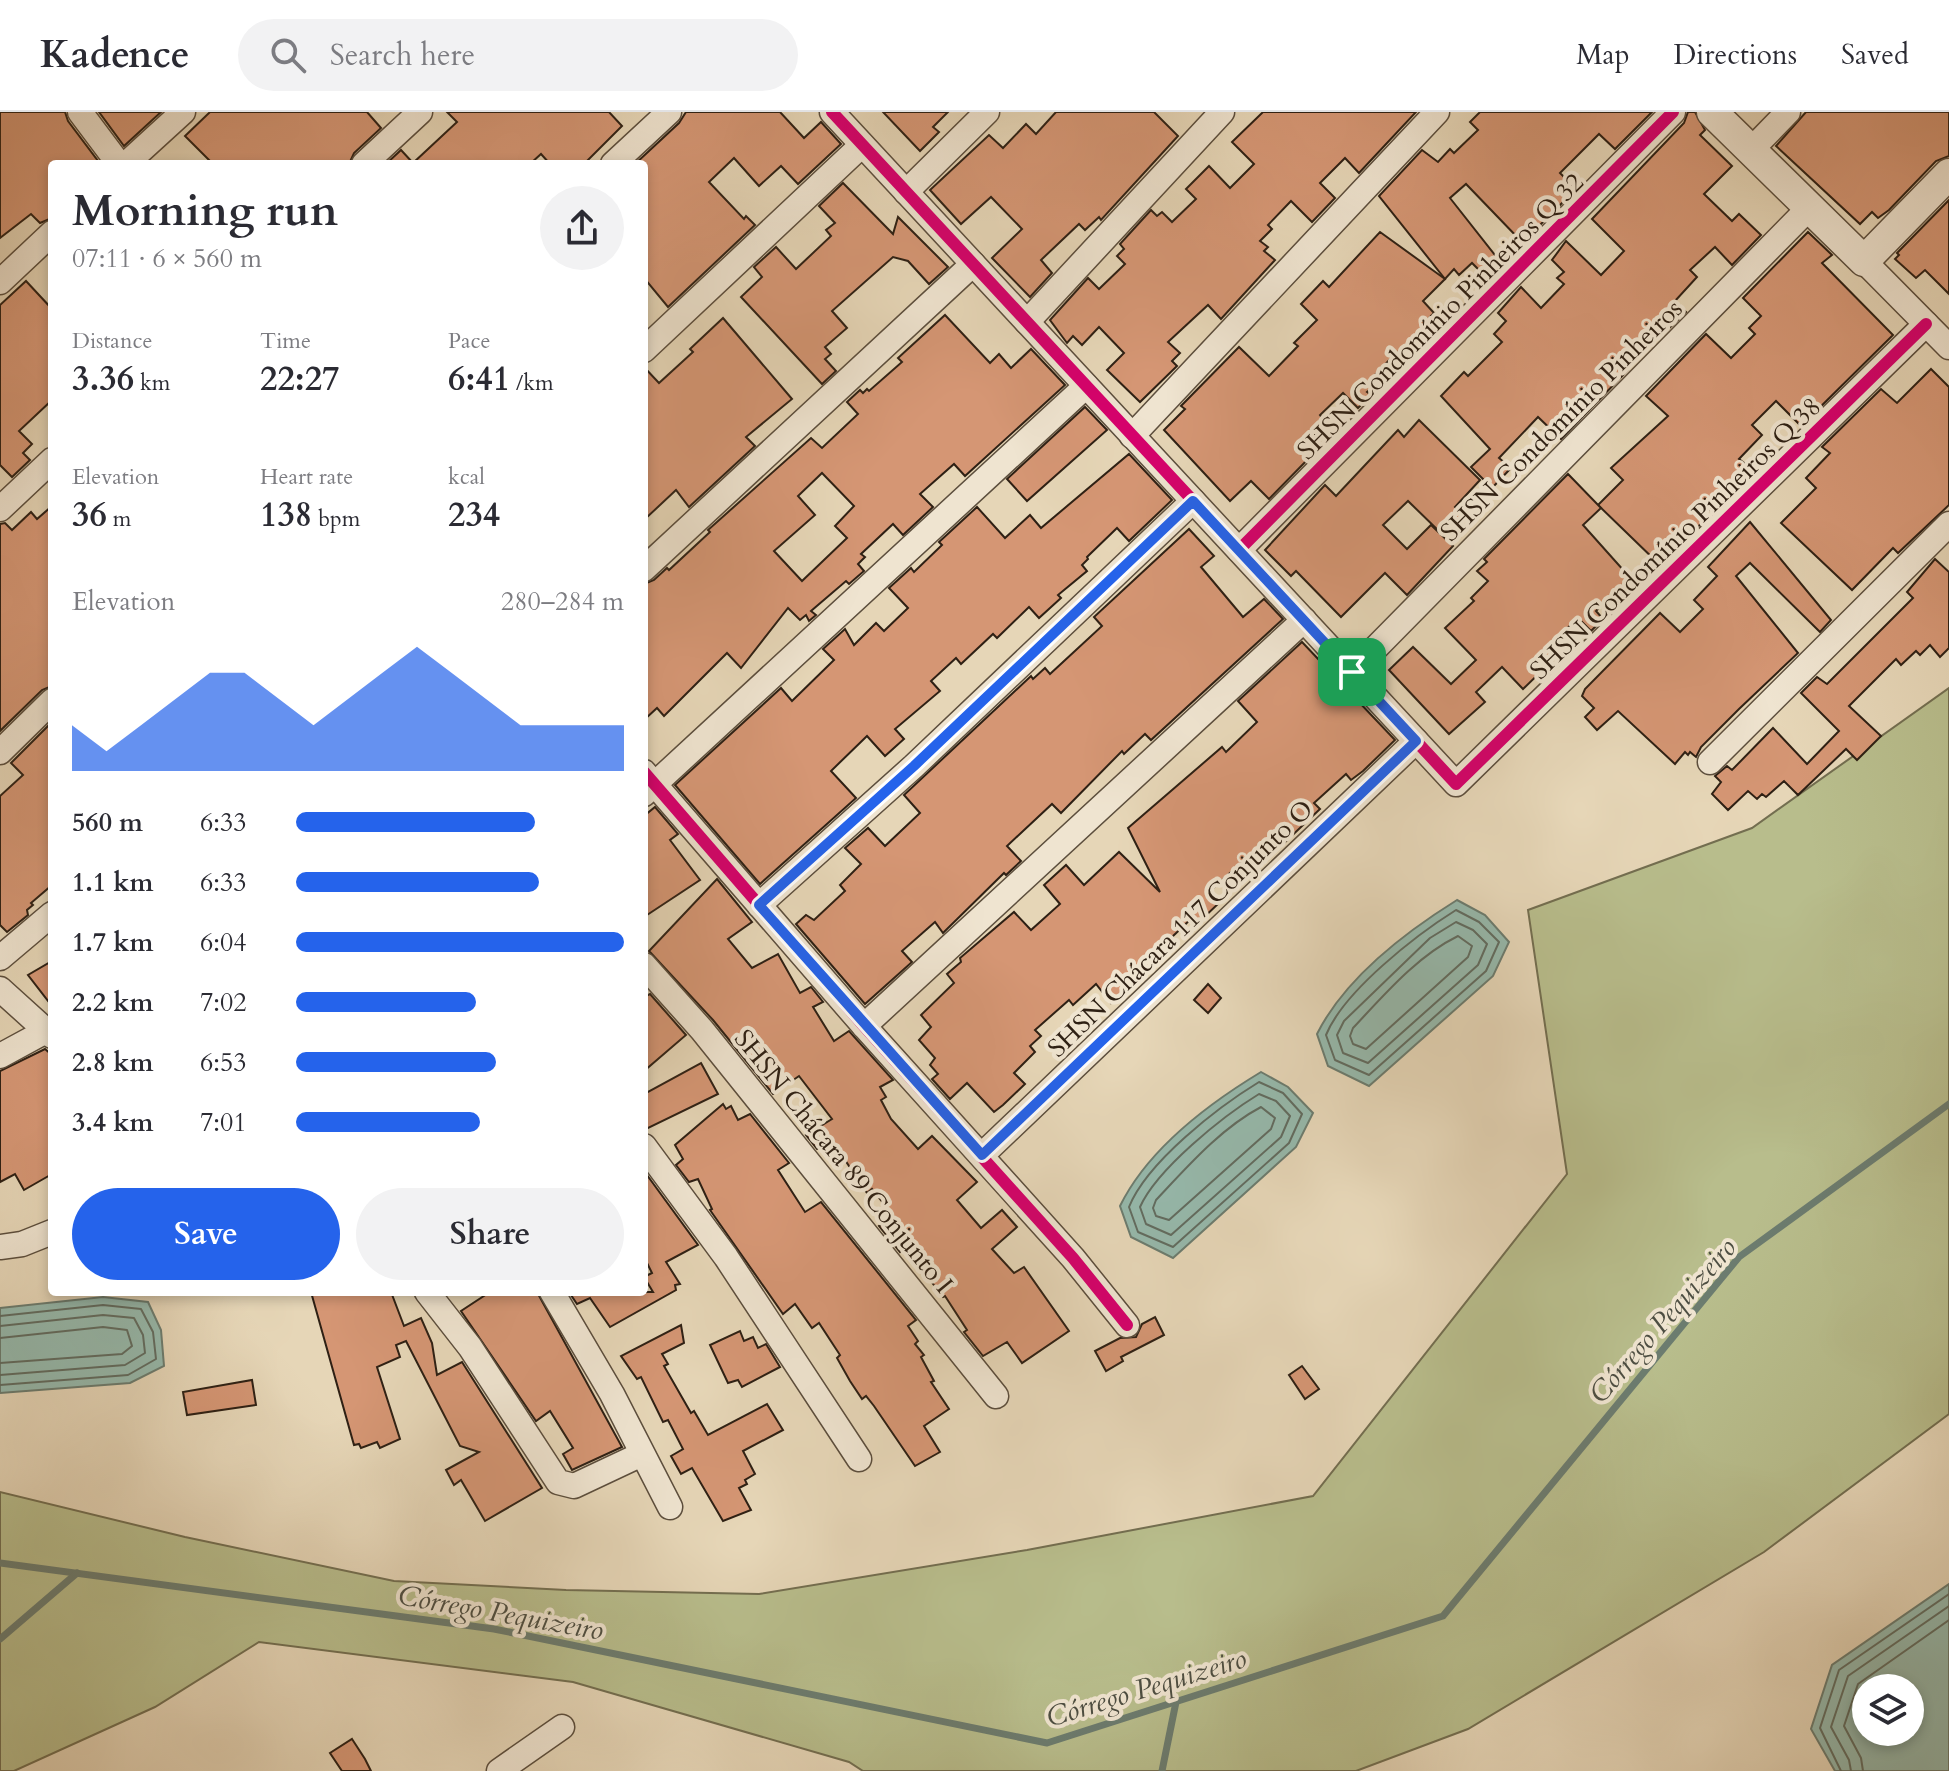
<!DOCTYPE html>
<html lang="en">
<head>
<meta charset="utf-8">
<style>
	:root { --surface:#fff; --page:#f2f2f3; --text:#2b2b33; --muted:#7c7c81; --line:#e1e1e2; --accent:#2563eb }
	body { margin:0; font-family:Cardo,serif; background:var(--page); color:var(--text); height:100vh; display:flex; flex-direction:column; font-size:30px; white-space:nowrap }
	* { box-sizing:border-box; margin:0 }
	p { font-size:26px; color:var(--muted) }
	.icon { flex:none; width:44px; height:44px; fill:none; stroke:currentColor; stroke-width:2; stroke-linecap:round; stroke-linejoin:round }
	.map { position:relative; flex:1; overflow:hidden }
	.sheet { position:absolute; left:48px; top:48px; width:600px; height:1136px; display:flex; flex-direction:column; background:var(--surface); border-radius:8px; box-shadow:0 4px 12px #0003 }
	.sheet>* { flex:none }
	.fabs { position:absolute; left:1852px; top:1562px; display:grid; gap:16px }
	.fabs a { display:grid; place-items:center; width:72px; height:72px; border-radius:50%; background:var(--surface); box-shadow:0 4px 12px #0003; font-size:40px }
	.pin { position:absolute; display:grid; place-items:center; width:68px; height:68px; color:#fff; margin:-34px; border-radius:16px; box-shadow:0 4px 12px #0006 }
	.round { display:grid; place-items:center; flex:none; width:84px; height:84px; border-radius:42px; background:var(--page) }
	.summary { display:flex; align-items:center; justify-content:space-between; height:136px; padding:0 24px }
	h1 { font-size:44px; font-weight:700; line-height:60px }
	.metrics { display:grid; grid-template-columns:repeat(3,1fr); gap:12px; height:136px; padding:8px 24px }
	.metrics div { display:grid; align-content:center }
	.metrics b { font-size:34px; font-weight:700 }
	.metrics small { font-size:22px; font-weight:400 }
	.metrics p { font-size:22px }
	.chart { height:224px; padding:16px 24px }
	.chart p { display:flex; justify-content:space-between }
	.chart svg { width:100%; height:144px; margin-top:8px; fill:var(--accent); opacity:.7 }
	.action { display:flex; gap:16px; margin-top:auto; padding:16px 24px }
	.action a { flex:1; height:92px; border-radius:48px; background:var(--accent); color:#fff; font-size:32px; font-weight:700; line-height:92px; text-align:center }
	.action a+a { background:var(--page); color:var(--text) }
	ul { padding:0 24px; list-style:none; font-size:26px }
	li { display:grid; grid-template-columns:128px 96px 1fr; align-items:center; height:60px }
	li i { height:20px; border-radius:10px; background:var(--accent) }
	header { display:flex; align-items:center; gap:48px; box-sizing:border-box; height:112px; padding:0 40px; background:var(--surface); border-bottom:2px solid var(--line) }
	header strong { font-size:38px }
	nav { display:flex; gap:44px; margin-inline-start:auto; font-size:28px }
	.search { width:560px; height:72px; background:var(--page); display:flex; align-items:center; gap:20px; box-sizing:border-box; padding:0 28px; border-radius:44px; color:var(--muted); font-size:30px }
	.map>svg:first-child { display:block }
</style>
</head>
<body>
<header>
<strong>Kadence</strong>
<div class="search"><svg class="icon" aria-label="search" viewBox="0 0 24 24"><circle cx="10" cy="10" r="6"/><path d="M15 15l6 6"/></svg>Search here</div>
<nav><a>Map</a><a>Directions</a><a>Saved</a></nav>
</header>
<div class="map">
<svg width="1949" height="1659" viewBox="0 0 1949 1659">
	<rect width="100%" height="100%" fill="#e6d6b7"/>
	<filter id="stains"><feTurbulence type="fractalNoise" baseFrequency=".0025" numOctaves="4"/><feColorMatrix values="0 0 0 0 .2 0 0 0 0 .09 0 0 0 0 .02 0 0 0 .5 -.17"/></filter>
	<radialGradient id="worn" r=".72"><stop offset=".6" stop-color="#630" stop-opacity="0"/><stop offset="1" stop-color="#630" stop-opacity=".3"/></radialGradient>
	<polygon fill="#b8bd8c" stroke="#736e50" stroke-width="2" points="1949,576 1949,1302 1764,1440 1468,1617 1356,1659 863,1659 849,1650 573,1570 259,1530 155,1595 14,1659 0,1659 0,1380 185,1425 394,1469 566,1478 759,1482 1027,1438 1313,1384 1567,1062 1528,798 1752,716"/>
	<g fill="#96b9ac" stroke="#6c7c6f" stroke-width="2" fill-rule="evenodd">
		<path d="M1457,788l28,15 24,27 -16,34 -124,110 -41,-20 -11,-32c28,-56 87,-101 140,-134z"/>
		<path d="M1261,960l27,15 25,26 -17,34 -123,111 -42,-21 -11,-31c28,-57 88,-102 141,-134z"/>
		<polygon points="103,1185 148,1190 161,1218 164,1254 130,1271 0,1281 0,1196"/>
		<path d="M1949,1472v187h-114l-24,-42 21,-64zM1910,1576v44h-44v-44z"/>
	</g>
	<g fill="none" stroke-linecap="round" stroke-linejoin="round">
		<g stroke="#626c60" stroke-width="2">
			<path d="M1456,798l23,12 20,20 -13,29 -117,104 -34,-15 -9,-25c18,-44 90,-100 130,-125z"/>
			<polygon points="1456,810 1473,818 1487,832 1478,853 1368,951 1343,941 1337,923 1344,909 1430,826"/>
			<path d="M1458,824l14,10 -4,11 -102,92 -13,-5 -3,-8 3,-8c31,-33 64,-72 105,-92z"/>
			<path d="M1259,970l24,11 19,21 -13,29 -116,104 -35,-15 -9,-25c18,-45 89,-100 130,-125z"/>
			<path d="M1259,982l17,7 14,15 -9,21 -110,98 -25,-11 -6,-17c17,-38 83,-91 119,-113z"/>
			<path d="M1261,995l14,11 -4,11 -102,91 -13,-4 -3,-8 3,-8c31,-33 65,-72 105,-93z"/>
			<polyline points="0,1204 103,1193 141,1197 153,1220 156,1247 128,1263 0,1273"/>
			<polyline points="0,1214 103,1203 134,1206 143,1223 145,1241 125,1253 0,1263"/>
			<polyline points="0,1226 103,1215 127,1218 132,1234 122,1242 0,1251"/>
			<polyline points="1841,1659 1820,1616 1839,1558 1949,1482"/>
			<polyline points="1851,1659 1849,1648 1831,1615 1848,1564 1949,1494"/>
			<polyline points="1863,1659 1861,1646 1844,1614 1858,1572 1949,1508"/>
		</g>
		<g stroke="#6c7c6f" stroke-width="7">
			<polyline points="0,1451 494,1517 1047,1631 1443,1504 1739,1145 1949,992"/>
			<polyline points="0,1527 77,1461"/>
			<polyline points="1162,1659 1176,1590"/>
		</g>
	</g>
	<g fill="#d59674" stroke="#2e2014" stroke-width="2" fill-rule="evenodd">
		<polygon points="0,0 65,0 68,9 98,49 95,52 52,52 52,106 40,111 31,102 0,126"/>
		<polygon points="99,0 161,0 124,34"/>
		<polygon points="210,0 367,0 381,16 354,41 349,52 213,52 185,24"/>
		<polygon points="447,0 609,0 622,14 584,52 550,52 541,42 530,52 386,52 401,38 413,51 457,10"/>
		<polygon points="686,0 780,0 804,26 821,10 841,32 798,72 781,54 759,74 734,46 709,70 744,107 746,104 755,113 668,195 644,166 644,52 635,52 679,11"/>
		<polygon points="883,0 948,0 933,15 939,20 920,39"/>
		<polygon points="1056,0 1154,0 1178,24 1101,108 1099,105 1085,118 1079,112 1041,148 1052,161 1030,185 992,146 1022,117 991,85 961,112 930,78 989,23 1003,36 1026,12 1036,22"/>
		<polygon points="1263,0 1416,0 1359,61 1345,46 1320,71 1335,86 1312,110 1291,89 1268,113 1272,117 1260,129 1268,135 1264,139 1275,148 1221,207 1208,193 1168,230 1180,241 1172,249 1177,254 1140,290 1107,258 1124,241 1099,215 1082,233 1073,224 1067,231 1050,208 1088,166 1099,177 1125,152 1117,144 1124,137 1120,132 1151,98 1157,104 1162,100 1172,110 1196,87 1186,77 1209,54 1230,76 1254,52 1232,30"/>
		<polygon points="1480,0 1652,0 1615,37 1599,22 1560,61 1576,77 1534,119 1531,117 1520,128 1466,72 1450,86 1502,152 1487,166 1472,151 1459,163 1454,157 1445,167 1379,84 1422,38 1438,50 1450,37 1454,41 1478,18 1470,10"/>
		<polygon points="1688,0 1695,0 1705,18 1700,23 1732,54 1704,82 1732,109 1739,102 1761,123 1732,153 1715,135 1690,158 1697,165 1675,189 1686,200 1662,223 1655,216 1621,251 1628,258 1561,327 1538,305 1499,346 1511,356 1492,376 1471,355 1490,337 1441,284 1464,260 1468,264 1502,230 1494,222 1506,209 1498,201 1521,175 1541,196 1564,172 1557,166 1564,160 1552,148 1566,129 1601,163 1624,139 1592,107 1684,11"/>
		<polygon points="1806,0 1949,0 1949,44 1936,49 1889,98 1878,106 1872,100 1860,112 1776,34"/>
		<polygon points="843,71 893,122 898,105 948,155 929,172 908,149 893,145 832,199 847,216 825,235 831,242 825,247 836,259 822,272 741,185 762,165 754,155 776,135 796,157 831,124 826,118 835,111 819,94"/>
		<polygon points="1949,88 1949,182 1925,158 1916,166 1895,147 1899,143 1897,141"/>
		<polygon points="1380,120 1445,167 1423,189 1434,201 1429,206 1439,215 1422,232 1418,228 1402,245 1397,240 1374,264 1379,269 1367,280 1371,283 1358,296 1343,281 1320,303 1326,311 1302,334 1312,343 1269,387 1251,369 1230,389 1164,318 1185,297 1181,294 1239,235 1269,264 1298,234 1294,231 1317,208 1301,192 1323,169 1329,175"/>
		<polygon points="1808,120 1832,143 1822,151 1893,223 1801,314 1776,289 1752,313 1762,323 1739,347 1748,354 1735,368 1737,370 1704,403 1707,406 1659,452 1598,393 1623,368 1611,356 1668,304 1646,284 1706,222 1731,246 1755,222 1749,216 1761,204 1743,186"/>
		<polygon points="26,169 52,197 52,288 19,319 32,332 23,341 30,348 12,365 0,353 0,193"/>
		<path d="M945,203l45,48 9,-9 12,14 20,-19 34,36 -100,91 -11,-12 -34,30 13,13 -30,28 -10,-11 -32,30 4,3 -7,7 6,7 -15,13 -3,-3 -35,30 5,4 -7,6 -3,-6 -6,5 -12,-12 -47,60 -14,-15 -63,63 -7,-8 -13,12v-136l10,-4 13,-12 2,2 41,-38 -2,-2 103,-92 11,10 36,-34 -11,-12 13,-12 3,3 4,-4 2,2 33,-29 -4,-4zM822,361l32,33 -19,20 12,12 -45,43 -28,-30 41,-36 -17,-19z"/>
		<polygon points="723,206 792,287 746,325 755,334 689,395 676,378 644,408 644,255 659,271 693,240 690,237"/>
		<polygon points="1931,257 1949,275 1949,393 1898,441 1893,436 1852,478 1781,411 1816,376 1806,366 1830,341 1822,335 1881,277 1897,291"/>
		<polygon points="1085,295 1107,318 1027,389 1007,367"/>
		<polygon points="1419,308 1480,368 1455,395 1463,402 1443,423 1408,389 1383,413 1407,437 1431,413 1453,434 1407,483 1385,461 1341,505 1296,459 1291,464 1265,438 1325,373 1336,384 1398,318 1404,325"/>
		<polygon points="1129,342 1172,388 1129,429 1117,416 1087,445 1088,447 1082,453 1087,459 1058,483 1061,486 1039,506 1029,495 997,526 993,522 961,552 956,546 931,569 940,579 895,617 904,627 885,644 867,624 831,659 856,686 760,772 675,673 781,576 792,589 834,548 823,537 845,517 854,533 876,511 884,519 908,496 889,476 911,456 914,460 942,433 939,430 977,395 1005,426 1030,403 1041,416"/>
		<polygon points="1568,362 1601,396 1583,413 1625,460 1623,462 1627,468 1596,499 1603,507 1591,519 1578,506 1551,532 1560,541 1523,577 1502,555 1476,580 1485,590 1449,622 1389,558 1413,535 1451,572 1476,548 1445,516 1474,489 1471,486 1488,469 1477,459 1487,450 1484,447"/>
		<polygon points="52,394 52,574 42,578 0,619 0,412 5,411 12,418 31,400 37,407"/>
		<polygon points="1750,410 1831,508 1820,520 1750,451 1736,464 1798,541 1739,597 1701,635 1696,645 1690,640 1688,643 1685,640 1675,652 1618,599 1597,618 1585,605 1594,596 1582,584 1585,577 1660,501 1680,520 1703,497 1694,488 1717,464 1708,455"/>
		<polygon points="1189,417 1214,444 1201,455 1243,505 1264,487 1283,507 1151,628 1145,622 1124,642 1122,639 1061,701 1052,692 1007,734 1021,749 1006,763 1004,761 943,821 935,810 902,839 912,850 865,892 796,812 806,803 814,808 845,779 840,773 861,752 845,736 868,716 885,734 920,701 904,683 1031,564 1033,567 1045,556 1050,562 1102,514 1094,505"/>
		<polygon points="1935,447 1949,460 1949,536 1940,545 1930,533 1920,543 1916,539 1901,553 1896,547 1849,594 1881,624 1857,648 1846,637 1798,683 1784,669 1766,685 1762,682 1757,687 1748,679 1728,698 1712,682 1721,670 1715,664 1727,654 1732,658 1773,616 1807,652 1839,619 1801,581 1817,565 1827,572 1913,486 1907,480"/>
		<polygon points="1302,530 1395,628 1363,659 1351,668 1346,662 1314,691 1320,697 1264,750 1252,741 1210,779 1220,790 1199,810 1194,804 1151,845 1156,851 1122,882 1111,891 1096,872 1073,893 1069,888 1035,918 1041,924 1030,934 1035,940 1014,961 1025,972 1003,993 994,1000 967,971 950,987 932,967 938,962 930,953 935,946 919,928 931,915 921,903 954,871 947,862 961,850 960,846 1014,800 1031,818 1060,792 1044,773 1066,753 1084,773 1119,740 1160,780 1128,716 1222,635 1226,640 1257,610 1238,589"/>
		<polygon points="52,610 52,773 31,791 33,793 27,798 28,803 7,820 0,813 0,684 23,663 11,651"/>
		<polygon points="655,695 678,722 670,728 700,768 644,805 644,704"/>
		<polygon points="717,767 752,810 728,827 752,856 778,842 800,881 811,875 823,890 813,895 834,929 849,919 893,968 880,975 886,985 881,988 891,1007 918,1037 932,1024 977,1070 957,1088 981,1116 1002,1098 1017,1115 992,1137 1014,1161 1024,1155 1069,1219 1022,1251 1007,1230 983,1244 964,1220 967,1218 945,1184 943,1185 927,1164 936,1157 912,1130 900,1140 879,1114 893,1103 872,1077 867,1081 831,1027 817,1037 806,1023 832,1007 799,964 773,982 713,908 649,839"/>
		<polygon points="52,849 52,894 28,863"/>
		<polygon points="1208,872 1221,886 1208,901 1194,888"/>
		<polygon points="650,882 686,923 644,959 644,885"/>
		<polygon points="45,937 52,943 52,1062 24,1078 15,1062 0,1070 0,959"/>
		<polygon points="701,951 718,982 644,1018 644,982"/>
		<polygon points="723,992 726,997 731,994 738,1008 750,1002 789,1051 778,1058 805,1100 821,1090 916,1208 908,1214 918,1229 915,1232 924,1243 921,1245 934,1269 931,1270 949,1297 924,1314 940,1340 915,1354 874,1294 866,1284 862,1287 850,1269 837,1246 840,1243 819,1211 812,1216 795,1192 783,1202 710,1098 712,1097 698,1067 689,1070 676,1053 683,1047 675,1033"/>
		<polygon points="644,1059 698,1133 666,1150 680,1172 675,1173 676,1178 610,1215 590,1186 577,1192 569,1180 653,1180 644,1165 652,1161 644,1145"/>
		<polygon points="311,1180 391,1180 404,1214 421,1206 432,1231 437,1263 462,1250 542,1376 485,1409 461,1368 454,1373 446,1358 479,1340 460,1334 406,1229 396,1233 400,1245 377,1255 400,1327 380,1336 377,1330 361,1336 359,1332 354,1333"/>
		<polygon points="490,1180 537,1180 622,1335 572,1358 563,1342 573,1336 550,1299 536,1309 461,1199"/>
		<polygon points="1155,1205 1164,1223 1121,1245 1123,1249 1106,1259 1095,1239 1120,1226 1136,1225 1142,1212"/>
		<polygon points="681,1213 684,1231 662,1242 668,1252 664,1254 691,1301 694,1299 708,1323 767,1292 783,1318 743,1339 755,1362 745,1368 747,1372 739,1376 751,1398 723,1409 692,1356 681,1362 671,1344 683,1337 668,1308 663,1310 641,1265 637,1267 621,1244"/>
		<polygon points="740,1219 744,1229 753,1225 758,1236 766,1232 780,1255 742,1275 738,1268 728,1271 710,1233"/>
		<polygon points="1302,1254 1319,1277 1305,1287 1289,1263"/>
		<polygon points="252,1268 256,1293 187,1303 183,1280"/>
		<polygon points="352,1627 365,1647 371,1659 342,1659 330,1641"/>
	</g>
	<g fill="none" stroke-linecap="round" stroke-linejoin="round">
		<defs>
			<g id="minor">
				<polyline points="80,0 119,52"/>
				<polyline points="832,0 1456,672 1926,212"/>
				<polyline points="1751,38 1788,0"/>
				<polyline points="126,52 183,0"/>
				<polyline points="364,52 420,0"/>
				<polyline points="613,52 669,0"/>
				<polyline points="906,80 987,0"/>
				<polyline points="1864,149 1949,235"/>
				<polyline points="0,170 52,121"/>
				<polyline points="1027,210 1222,0"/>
				<polyline points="644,238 862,33"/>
				<polyline points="1132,324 1437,0"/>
				<polyline points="0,397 52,348"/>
				<polyline points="1239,438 1673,0"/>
				<polyline points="644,457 973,152"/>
				<polyline points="1352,560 1809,96"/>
				<polyline points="0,640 52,589"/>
				<polyline points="1710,650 1949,412"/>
				<polyline points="644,660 864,914 1073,1146 1127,1213"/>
				<polyline points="644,682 1086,274"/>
				<polyline points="759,793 914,654 1193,389"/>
				<polyline points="0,846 52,802"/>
				<polyline points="644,853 702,918 996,1284"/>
				<polyline points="0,877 52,924"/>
				<polyline points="864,914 1304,508"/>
				<polyline points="0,944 46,919"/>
				<polyline points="644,1034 726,1145 859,1347"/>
				<polyline points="982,1043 1416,629"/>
				<polyline points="0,1135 22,1132 52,1120"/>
				<polyline points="427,1180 470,1235 558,1370 574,1374 642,1342"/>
				<polyline points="552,1180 612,1282 670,1395"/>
				<polyline points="499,1659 562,1615"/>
			</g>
			<polyline id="tertiary" points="1712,0 1864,149 1949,62"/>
		</defs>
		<use href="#minor" stroke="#5c4e3d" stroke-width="27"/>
		<use href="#tertiary" stroke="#5c4e3d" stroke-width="33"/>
		<use href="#minor" stroke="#efe4d0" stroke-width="24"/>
		<use href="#tertiary" stroke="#efe4d0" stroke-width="30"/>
		<defs>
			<g id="cycleway">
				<polyline points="832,0 1456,672 1926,212"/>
				<polyline points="1239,438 1673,0"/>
				<polyline points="644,660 864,914 1073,1146 1127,1213"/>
			</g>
		</defs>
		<use href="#cycleway" stroke="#efe4d0" stroke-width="17"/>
		<use href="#cycleway" stroke="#d6006c" stroke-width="12"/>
	</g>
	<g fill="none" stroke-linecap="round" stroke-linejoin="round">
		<defs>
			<polygon id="route" points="1193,389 1416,629 982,1043 759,793 914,654"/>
		</defs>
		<use href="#route" stroke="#fff" stroke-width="16"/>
		<use href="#route" stroke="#2563eb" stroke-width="10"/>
	</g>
	<g text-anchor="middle" stroke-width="8" stroke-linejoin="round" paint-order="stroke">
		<g font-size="26" fill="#2e2014" stroke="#efe4d0">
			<text transform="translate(1440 204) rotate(-45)" y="9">SHSN Condomínio Pinheiros Q 32</text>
			<text transform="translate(1561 308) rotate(-45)" y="9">SHSN Condomínio Pinheiros</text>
			<text transform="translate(1675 426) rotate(-44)" y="9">SHSN Condomínio Pinheiros Q 38</text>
			<text transform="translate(1180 816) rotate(-44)" y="9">SHSN Chácara 117 Conjunto O</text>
			<text transform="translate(844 1049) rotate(51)" y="9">SHSN Chácara 89 Conjunto I</text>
		</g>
		<g font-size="28" font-style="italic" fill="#4d4e42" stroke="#efe4d0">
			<text transform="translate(1662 1208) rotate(-49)" y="10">Córrego Pequizeiro</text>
			<text transform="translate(501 1500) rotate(10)" y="10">Córrego Pequizeiro</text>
			<text transform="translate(1146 1575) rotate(-17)" y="10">Córrego Pequizeiro</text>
		</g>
	</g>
	<rect width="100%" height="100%" filter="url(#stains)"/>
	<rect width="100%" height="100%" fill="url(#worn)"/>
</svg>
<div class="fabs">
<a><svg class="icon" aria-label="layers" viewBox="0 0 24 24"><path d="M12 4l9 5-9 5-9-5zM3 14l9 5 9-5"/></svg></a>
</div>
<div class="pin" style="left:1352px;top:560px;background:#1e9e55"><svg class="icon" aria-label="arrive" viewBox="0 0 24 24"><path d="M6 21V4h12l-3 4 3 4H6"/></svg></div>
<section class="sheet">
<div class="summary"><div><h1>Morning run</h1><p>07:11 · 6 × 560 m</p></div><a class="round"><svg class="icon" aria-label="share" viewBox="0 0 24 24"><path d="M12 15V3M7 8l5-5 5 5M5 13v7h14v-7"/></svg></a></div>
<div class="metrics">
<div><p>Distance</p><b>3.36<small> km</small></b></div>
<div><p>Time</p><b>22:27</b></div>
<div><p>Pace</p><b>6:41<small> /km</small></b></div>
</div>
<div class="metrics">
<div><p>Elevation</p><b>36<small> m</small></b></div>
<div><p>Heart rate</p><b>138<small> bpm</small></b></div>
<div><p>kcal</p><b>234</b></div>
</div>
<div class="chart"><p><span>Elevation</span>280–284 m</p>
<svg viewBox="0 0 160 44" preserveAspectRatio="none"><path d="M0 44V30L10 38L20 30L30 22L40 14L50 14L60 22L70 30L80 22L90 14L100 6L110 14L120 22L130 30L140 30L150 30L160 30V44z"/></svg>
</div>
<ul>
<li><b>560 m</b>6:33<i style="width:73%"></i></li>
<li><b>1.1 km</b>6:33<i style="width:74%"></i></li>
<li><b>1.7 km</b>6:04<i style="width:100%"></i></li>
<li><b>2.2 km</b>7:02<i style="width:55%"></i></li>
<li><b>2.8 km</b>6:53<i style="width:61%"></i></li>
<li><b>3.4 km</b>7:01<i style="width:56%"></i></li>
</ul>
<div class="action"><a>Save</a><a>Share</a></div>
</section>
</div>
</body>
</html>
